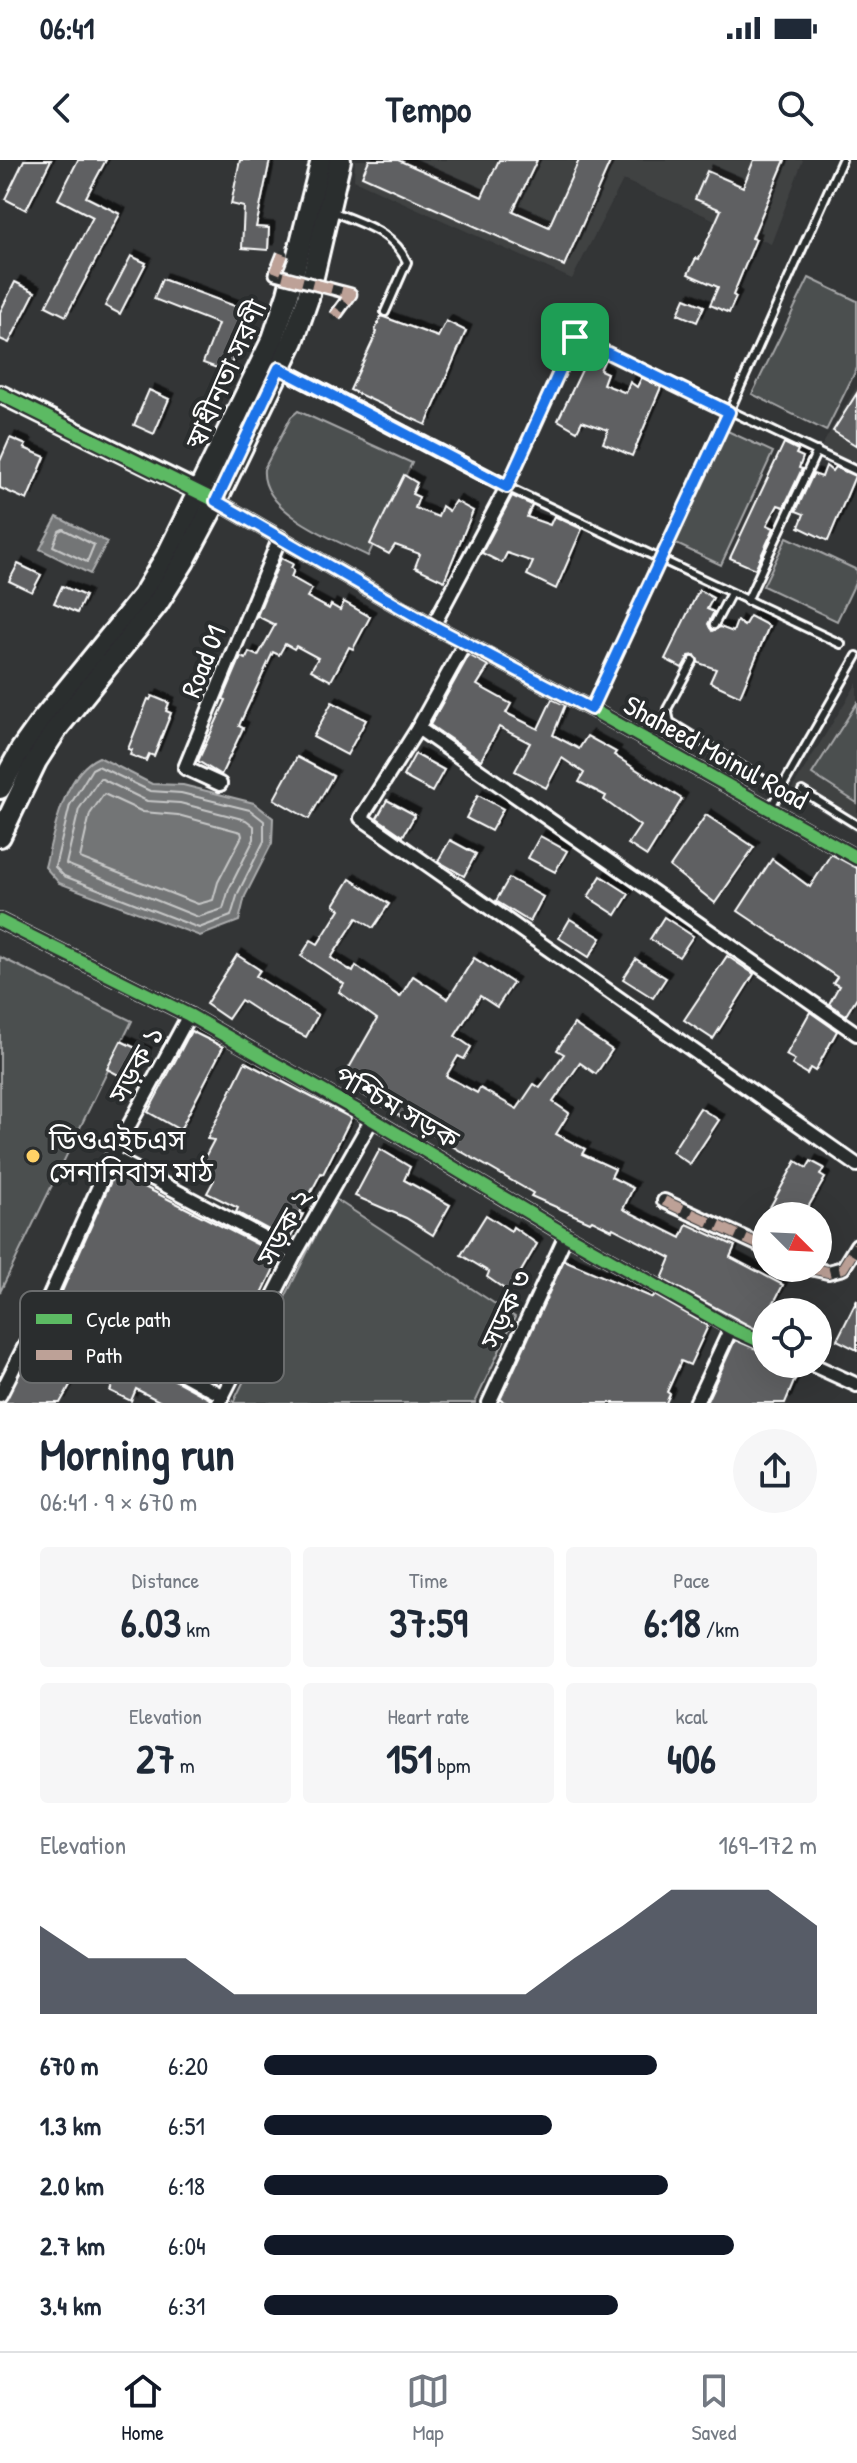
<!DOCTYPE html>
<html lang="en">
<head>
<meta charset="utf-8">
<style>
	:root { --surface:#fff; --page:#f6f6f7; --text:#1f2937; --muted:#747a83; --line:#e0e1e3; --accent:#111827 }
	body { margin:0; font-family:"Patrick Hand","Noto Sans Bengali",sans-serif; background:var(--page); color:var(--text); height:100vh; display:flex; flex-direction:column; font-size:30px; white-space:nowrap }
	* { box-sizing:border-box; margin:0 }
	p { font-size:26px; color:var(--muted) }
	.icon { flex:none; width:44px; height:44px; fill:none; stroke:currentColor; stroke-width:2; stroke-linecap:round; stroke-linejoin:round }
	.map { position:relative; height:1243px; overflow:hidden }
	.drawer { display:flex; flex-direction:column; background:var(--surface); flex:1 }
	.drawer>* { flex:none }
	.needle { width:52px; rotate:114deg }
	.fabs { position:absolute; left:752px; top:1042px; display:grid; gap:16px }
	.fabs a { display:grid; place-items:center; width:80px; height:80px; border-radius:50%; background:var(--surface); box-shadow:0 8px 32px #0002; font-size:40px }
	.pin { position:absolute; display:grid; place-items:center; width:68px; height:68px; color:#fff; margin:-34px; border-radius:16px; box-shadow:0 4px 12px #0006 }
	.round { display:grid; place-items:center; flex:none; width:84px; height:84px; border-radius:42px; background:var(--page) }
	.overview { display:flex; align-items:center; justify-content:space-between; height:136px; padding:0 40px }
	h1 { font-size:44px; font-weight:700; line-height:60px }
	.stats { display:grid; grid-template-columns:repeat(3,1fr); gap:12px; height:136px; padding:8px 40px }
	.stats div { display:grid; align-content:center; border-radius:8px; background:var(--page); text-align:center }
	.stats b { font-size:40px; font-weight:700 }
	.stats small { font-size:22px; font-weight:400 }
	.stats p { font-size:22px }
	.chart { height:224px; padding:16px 40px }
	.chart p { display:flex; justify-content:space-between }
	.chart svg { width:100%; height:144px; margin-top:8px; fill:var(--accent); opacity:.7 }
	ul { padding:0 40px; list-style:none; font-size:26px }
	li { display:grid; grid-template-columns:128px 96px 1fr; align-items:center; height:60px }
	li i { height:20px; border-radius:10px; background:var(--accent) }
	.status { display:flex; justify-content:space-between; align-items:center; height:56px; padding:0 40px; background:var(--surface); direction:ltr }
	.status svg { height:22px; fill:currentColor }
	header { display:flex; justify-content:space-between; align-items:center; height:104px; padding:0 40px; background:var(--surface); font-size:36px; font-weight:700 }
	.tabs { display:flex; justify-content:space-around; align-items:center; height:112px; border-top:2px solid var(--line); background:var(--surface); font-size:22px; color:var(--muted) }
	.tabs a { display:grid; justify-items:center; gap:4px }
	.tabs .selected { color:var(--accent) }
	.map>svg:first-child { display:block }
</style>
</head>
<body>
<div class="status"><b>06:41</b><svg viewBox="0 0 49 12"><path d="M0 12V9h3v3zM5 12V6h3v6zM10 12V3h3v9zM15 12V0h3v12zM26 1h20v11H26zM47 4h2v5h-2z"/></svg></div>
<header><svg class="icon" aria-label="back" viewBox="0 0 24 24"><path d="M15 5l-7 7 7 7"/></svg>Tempo<svg class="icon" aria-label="search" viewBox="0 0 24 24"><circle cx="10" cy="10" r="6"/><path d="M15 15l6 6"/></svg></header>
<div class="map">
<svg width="857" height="1243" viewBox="0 0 857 1243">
	<defs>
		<filter id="shadow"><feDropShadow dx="5.5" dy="-5.5" stdDeviation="0" flood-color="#0009"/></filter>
	</defs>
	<rect width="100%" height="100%" fill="#333536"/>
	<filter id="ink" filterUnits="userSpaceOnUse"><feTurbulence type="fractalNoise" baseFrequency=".0125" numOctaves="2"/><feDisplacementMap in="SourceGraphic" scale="16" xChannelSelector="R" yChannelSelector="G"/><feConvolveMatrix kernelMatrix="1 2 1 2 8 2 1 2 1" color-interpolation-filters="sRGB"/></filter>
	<g filter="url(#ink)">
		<g fill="#404243">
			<polygon points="355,0 803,0 771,84 623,20 572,119 354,20"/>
			<polygon points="857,226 857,311 820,289"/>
			<polygon points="857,523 857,543 812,614 857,643 857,674 790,632"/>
		</g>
		<g fill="#4c4f50" stroke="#a6a7a8" stroke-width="2">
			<polygon points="809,118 857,141 857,208 826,271 752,234"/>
			<path d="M298,251l114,52 -44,93c-32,-16 -108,-44 -104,-87l27,-52z"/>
			<polygon points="721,268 773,292 721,405 670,381"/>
			<polygon points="787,377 857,410 857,419 837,461 763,426"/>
			<polygon points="857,543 857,643 812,614"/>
			<polygon points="0,797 132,861 0,1132"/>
			<polygon points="334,1038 515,1157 475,1243 233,1243"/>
		</g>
		<g fill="#737576" stroke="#abacad" stroke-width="2">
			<polygon points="57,357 107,382 90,414 40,389"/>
			<path d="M99,597l53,27 31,1 71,18 19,15 -1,25 -27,53 -6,25 -39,15 -141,-53 -14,-16c9,-34 18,-94 54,-110z"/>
		</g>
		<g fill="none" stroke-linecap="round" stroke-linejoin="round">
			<g stroke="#c7c8c8" stroke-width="2">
				<polygon points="63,369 94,385 87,402 53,386 59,371"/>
				<polygon points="98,606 150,631 181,633 250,650 264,661 264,681 238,733 231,756 199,768 64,716 55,707 70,645 92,609"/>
				<polygon points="100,618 147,641 180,643 246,660 254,666 254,679 229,729 223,749 198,757 66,704 79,649"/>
				<polygon points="104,634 143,652 178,655 241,672 242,676 218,722 213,740 198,744 80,698 90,654"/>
			</g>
		</g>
		<g fill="#5f6162" stroke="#fff" stroke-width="2" filter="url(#shadow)">
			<polygon points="24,0 51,0 26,50 5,39"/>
			<polygon points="78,0 106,0 86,37 120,54 66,156 46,146 93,57 58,39"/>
			<polygon points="240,0 270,0 256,67 269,68 268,90 242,88 244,47 231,44"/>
			<polygon points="369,0 398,0 482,37 499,0 537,0 513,51 549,67 579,0 611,0 564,106 362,16"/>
			<polygon points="754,0 785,0 752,78 756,79 733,135 736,137 729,153 710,145 718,127 688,114 696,98 699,99 721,50 695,39 707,11 743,27"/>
			<polygon points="131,96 146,103 120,154 105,146"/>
			<polygon points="162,119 251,152 228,212 203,203 218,164 154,139"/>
			<polygon points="15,122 35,132 9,183 0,179 0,152"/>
			<polygon points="685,138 704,146 697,162 678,154"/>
			<polygon points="381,156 438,177 446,161 466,171 426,265 350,230 377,172 375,171"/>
			<polygon points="591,191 605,199 600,210 607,213 603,224 626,233 630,222 637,227 642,217 661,227 632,296 603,283 608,270 582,261 577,271 558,260"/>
			<polygon points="149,230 169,239 154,274 134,265"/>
			<polygon points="857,233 857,286 833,271"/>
			<polygon points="10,278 26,285 24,288 45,297 27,340 0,328 0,301"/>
			<polygon points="784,283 798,290 796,294 803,297 799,308 802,309 784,347 778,345 767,365 774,368 755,409 730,398"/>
			<polygon points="826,306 832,311 835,307 855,316 828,381 799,367 804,354 796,351 813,314 822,317"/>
			<polygon points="404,315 417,323 412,334 419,337 415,348 438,357 442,346 449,351 455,341 473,351 444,421 415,407 420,394 395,385 389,394 370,384"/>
			<polygon points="512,336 532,345 527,357 550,365 554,356 582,369 556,429 527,415 533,402 507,393 502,403 482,393"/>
			<polygon points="281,398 293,404 291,408 294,410 291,417 312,429 307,437 329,449 331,445 340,450 344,442 370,457 353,489 349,487 331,521 311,510 318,498 296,486 294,489 285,484 279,495 273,492 241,561 239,566 243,568 221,615 198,601 226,540 223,539 241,497 246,499 249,492 258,496 275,465 257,456"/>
			<polygon points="18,404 41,415 32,432 9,421"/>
			<polygon points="62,426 85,436 77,453 54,443"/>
			<polygon points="699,430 713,438 707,449 714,452 708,464 712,471 720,467 733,472 737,461 744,466 750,456 769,466 740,536 710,522 716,509 699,503 695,495 689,496 682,508 665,499"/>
			<polygon points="469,495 489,506 477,525 511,544 506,553 538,569 552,539 565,545 553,575 579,589 587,576 616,592 614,595 682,639 647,696 628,684 640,666 604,640 606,636 579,622 584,613 562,598 546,628 515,611 530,583 499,567 481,600 430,565"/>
			<polygon points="152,536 169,543 166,551 171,553 154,596 149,594 146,601 130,595 132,590 128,589 148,539 150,540"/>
			<polygon points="332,542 366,560 347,595 313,577"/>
			<polygon points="415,594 444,610 432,632 403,616"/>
			<polygon points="297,597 333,616 309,659 274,639"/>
			<polygon points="478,635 503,649 491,671 466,658"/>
			<polygon points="387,640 415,655 403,676 377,658"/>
			<polygon points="706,655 754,687 715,743 670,707"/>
			<polygon points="540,676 567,691 555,712 528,698"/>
			<polygon points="450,680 476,694 464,716 438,701"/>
			<polygon points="831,694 857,708 857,837 846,855 829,844 839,826 833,823 837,817 738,751 772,699 810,727"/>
			<polygon points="601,716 629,734 616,755 588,737"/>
			<polygon points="509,718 543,737 530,762 496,741"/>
			<polygon points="350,719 389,744 373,768 357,758 331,798 353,812 356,806 400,837 413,816 448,839 474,798 513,823 497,847 480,836 455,876 471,887 464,899 458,896 446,916 477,933 480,928 517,949 534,924 540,928 564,894 557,890 574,864 612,890 596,914 580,903 553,942 569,953 556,974 585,989 582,994 615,1009 611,1017 633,1028 623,1049 681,1078 687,1064 735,1086 730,1097 783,1125 769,1152 766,1152 759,1171 662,1119 671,1098 613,1068 612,1070 592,1060 590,1062 531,1036 533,1033 341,922 377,859 339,832 344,824 301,796 311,780 318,784 340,749 334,745"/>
			<polygon points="664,757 693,776 679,797 650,779"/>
			<polygon points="570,759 601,778 589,797 559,778"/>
			<polygon points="237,795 260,810 256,816 318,855 306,877 273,861 241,840 228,859 206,844"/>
			<polygon points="727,796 754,814 713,879 684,860"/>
			<polygon points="636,799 666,818 653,838 623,819"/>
			<polygon points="810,852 837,871 815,911 810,908 807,914 792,905 795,900 786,895"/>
			<polygon points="191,871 223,887 180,970 148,952"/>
			<polygon points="121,881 146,893 132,922 107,909"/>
			<polygon points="245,902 351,958 323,1014 321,1013 300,1053 303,1054 289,1081 236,1052 238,1048 207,1033 214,1020 197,1012 214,980 207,979"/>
			<polygon points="700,948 719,960 690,1004 672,992"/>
			<polygon points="380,989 410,1007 404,1020 450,1045 433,1075 406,1058 355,1036"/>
			<polygon points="796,1001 807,1008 811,1001 824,1008 820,1015 825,1018 818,1030 803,1056 765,1056"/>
			<polygon points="115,1012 280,1096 253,1152 249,1150 214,1221 171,1197 167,1190 60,1136"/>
			<polygon points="486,1055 511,1071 513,1067 537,1084 509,1132 487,1117 489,1112 461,1095"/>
			<polygon points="564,1100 653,1138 654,1135 708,1166 690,1205 681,1201 667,1232 670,1234 666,1243 506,1243 500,1240"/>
			<polygon points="857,1140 857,1190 837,1180"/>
			<polygon points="52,1152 97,1177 60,1243 4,1243"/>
			<polygon points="735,1180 766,1193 766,1204 794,1204 800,1207 785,1243 706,1243"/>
			<polygon points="111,1202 125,1209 128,1202 160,1216 162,1213 210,1239 208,1243 163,1243 136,1229 131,1241 110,1231 113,1224 103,1219"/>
		</g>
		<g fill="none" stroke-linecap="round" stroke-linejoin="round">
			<defs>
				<g id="service">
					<path d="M332,51c31,14 60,19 75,51l-22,50"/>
					<polyline points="747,441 817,291"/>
					<polyline points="714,465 731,433"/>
					<polyline points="841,484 507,327 575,177 857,311"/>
					<polyline points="693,501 667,549 670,562 767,622"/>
					<polyline points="591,549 729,252 842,0"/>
					<polyline points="802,631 857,665"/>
					<polyline points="769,650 857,496"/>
				</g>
				<g id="minor">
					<polyline points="279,208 507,327 433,466"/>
					<polyline points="216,341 433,466 591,549 857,698"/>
					<polyline points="465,483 418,568 361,658 857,1005"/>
					<polyline points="418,568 857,874"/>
					<polyline points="220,624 185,608 280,377"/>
					<polyline points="0,761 189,855 372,959 566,1075 731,1168 766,1184"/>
					<polyline points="112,997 295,1094"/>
					<polyline points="664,1041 766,1088"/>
					<polyline points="810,1108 828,1112 843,1108 857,1085"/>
					<polyline points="48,1140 223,1236"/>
					<polyline points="811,1204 857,1225"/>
					<polyline points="0,1235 48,1140 112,997 189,855"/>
					<polyline points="219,1243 295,1094 372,959"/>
					<polyline points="489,1243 566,1075"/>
					<polyline points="696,1243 731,1168"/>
				</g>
				<polyline id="tertiary" points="0,234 208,336"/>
				<g id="primary">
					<polyline points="0,628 21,590 43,559 143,436 169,392 273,179 288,134 322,0"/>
					<polyline points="0,676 36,601 58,567 157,444 184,401 216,341 293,181 308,138 340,0"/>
				</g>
			</defs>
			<use href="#service" stroke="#fff" stroke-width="12"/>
			<use href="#minor" stroke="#fff" stroke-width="18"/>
			<use href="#tertiary" stroke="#fff" stroke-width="22"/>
			<use href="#primary" stroke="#fff" stroke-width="26"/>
			<use href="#service" stroke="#2a2d2e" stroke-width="6"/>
			<use href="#minor" stroke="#2a2d2e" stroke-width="12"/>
			<use href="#tertiary" stroke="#2a2d2e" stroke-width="16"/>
			<use href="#primary" stroke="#2a2d2e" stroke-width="20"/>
			<defs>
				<polyline id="pedestrian-bridge" points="283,94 275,114 351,134 335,156"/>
			</defs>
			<use href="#pedestrian-bridge" stroke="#fff" stroke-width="15" stroke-linecap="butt"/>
			<use href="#pedestrian-bridge" stroke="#2a2d2e" stroke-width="9"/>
			<g stroke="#bda197" stroke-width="10" stroke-dasharray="20 10" stroke-linecap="butt">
				<polyline points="283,94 275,114 351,134 335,156"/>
				<polyline points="664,1041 766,1088"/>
				<polyline points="810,1108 828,1112 843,1108 857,1085"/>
			</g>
			<defs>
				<g id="cycleway">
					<polyline points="0,234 216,341 433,466 591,549 857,698"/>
					<polyline points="0,761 189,855 372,959 566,1075 731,1168 766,1184"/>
				</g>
			</defs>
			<use href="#cycleway" stroke="#2a2d2e" stroke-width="17"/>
			<use href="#cycleway" stroke="#5cba63" stroke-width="12"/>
		</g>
	</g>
	<g fill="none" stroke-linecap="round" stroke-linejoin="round" filter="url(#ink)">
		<defs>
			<polygon id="route" points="575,177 729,252 591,549 433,466 216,341 279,208 507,327"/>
		</defs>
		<use href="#route" stroke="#fff" stroke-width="16"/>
		<use href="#route" stroke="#1a73e8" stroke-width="10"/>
	</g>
	<circle fill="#ffd166" stroke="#2a2d2e" stroke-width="3" cx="33" cy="996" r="8"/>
	<g text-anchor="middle" stroke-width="8" stroke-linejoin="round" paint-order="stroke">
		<g font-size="28" fill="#fff" stroke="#2a2d2e">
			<text transform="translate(226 214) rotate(-66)" y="10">স্বাধীনতা সরণী</text>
			<text transform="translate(203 501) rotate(-68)" y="10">Road 01</text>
			<text transform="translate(716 592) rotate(29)" y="10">Shaheed Moinul Road</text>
			<text transform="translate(136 904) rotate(-61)" y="10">সড়ক ১</text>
			<text transform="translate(397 947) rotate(30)" y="10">পশ্চিম সড়ক</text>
			<text transform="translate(284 1067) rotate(-61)" y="10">সড়ক ২</text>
			<text transform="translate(506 1149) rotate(-65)" y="10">সড়ক ৩</text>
		</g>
		<g font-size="28" fill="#fff" stroke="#2a2d2e" text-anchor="start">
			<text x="49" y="990">ডিওএইচএস<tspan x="49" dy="32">সেনানিবাস মাঠ</tspan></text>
		</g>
	</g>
	<rect x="20" y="1131" width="264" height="92" rx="12" fill="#2a2d2e" stroke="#6a6c6d" stroke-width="2"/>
	<rect x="36" y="1154" width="36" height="10" fill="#5cba63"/>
	<rect x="36" y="1190" width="36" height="10" fill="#bda197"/>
	<g font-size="22" fill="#fff">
		<text x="86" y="1167">Cycle path</text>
		<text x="86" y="1203">Path</text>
	</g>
</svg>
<div class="fabs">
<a><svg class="needle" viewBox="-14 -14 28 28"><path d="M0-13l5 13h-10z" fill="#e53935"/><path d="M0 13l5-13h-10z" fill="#747a83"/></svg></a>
<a><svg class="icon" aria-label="locate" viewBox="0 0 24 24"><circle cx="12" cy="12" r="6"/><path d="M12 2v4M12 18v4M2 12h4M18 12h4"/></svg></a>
</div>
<div class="pin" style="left:575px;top:177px;background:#1e9e55"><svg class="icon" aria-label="arrive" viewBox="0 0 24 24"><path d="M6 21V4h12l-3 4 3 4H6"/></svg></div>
</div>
<section class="drawer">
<div class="overview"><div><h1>Morning run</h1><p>06:41 · 9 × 670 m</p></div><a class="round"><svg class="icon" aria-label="share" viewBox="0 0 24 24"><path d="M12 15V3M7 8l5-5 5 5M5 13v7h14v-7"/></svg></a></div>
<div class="stats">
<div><p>Distance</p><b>6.03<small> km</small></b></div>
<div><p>Time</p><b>37:59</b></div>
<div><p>Pace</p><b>6:18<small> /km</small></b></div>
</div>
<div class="stats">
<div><p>Elevation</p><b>27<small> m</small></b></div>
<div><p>Heart rate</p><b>151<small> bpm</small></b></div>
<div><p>kcal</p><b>406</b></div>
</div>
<div class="chart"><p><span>Elevation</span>169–172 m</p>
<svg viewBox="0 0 160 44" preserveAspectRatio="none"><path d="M0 44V17L10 27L20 27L30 27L40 38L50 38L60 38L70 38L80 38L90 38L100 38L110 27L120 17L130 6L140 6L150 6L160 17V44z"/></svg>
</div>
<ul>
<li><b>670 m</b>6:20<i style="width:71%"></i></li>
<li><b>1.3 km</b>6:51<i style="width:52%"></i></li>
<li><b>2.0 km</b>6:18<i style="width:73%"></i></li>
<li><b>2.7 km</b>6:04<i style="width:85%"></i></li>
<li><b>3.4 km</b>6:31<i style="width:64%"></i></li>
</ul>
</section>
<nav class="tabs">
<a class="selected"><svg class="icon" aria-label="home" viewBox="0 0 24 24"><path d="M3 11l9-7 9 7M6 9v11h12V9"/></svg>Home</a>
<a><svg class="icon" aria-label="map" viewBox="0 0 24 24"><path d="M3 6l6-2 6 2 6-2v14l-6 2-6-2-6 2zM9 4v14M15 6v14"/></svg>Map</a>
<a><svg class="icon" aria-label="saved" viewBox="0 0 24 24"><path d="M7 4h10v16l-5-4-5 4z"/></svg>Saved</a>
</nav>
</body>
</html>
